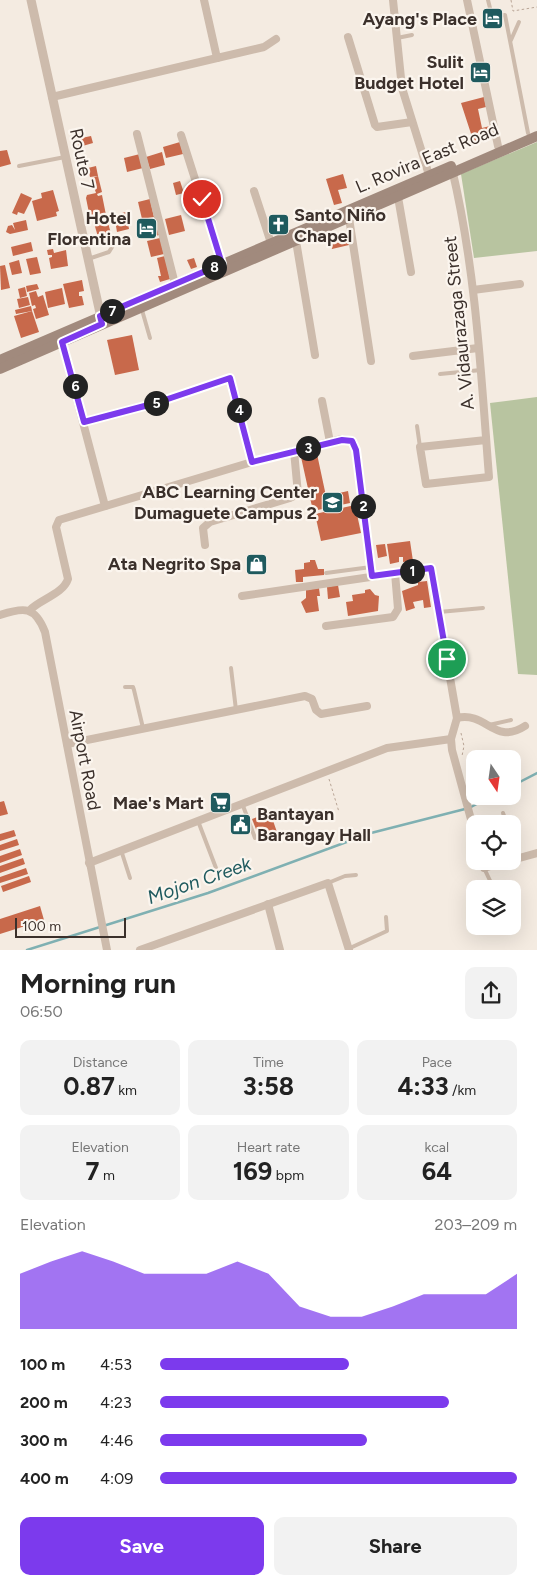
<!DOCTYPE html>
<html lang="en">
<head>
<meta charset="utf-8">
<style>
	:root { --surface:#fff; --page:#f2f2f2; --text:#222; --muted:#767676; --accent:#7c3aed }
	body { margin:0; font-family:Figtree,sans-serif; background:var(--page); color:var(--text); height:100vh; display:flex; flex-direction:column; font-size:19px; white-space:nowrap }
	* { box-sizing:border-box; margin:0 }
	p { font-size:16px; color:var(--muted) }
	.icon { flex:none; width:28px; height:28px; fill:none; stroke:currentColor; stroke-width:2; stroke-linecap:round; stroke-linejoin:round }
	.map { position:relative; height:950px; overflow:hidden }
	.details { display:flex; flex-direction:column; background:var(--surface); flex:1 }
	.details>* { flex:none }
	.needle { width:32px; rotate:167deg }
	.fabs { position:absolute; left:466px; top:750px; display:grid; gap:10px }
	.fabs a { display:grid; place-items:center; width:55px; height:55px; border-radius:10px; background:var(--surface); box-shadow:0 5px 20px #0002; font-size:25px }
	.scale { position:absolute; left:15px; bottom:12px; width:111px; box-sizing:border-box; padding-left:5px; border:2px solid #3b302b; border-top:0; font-size:14px; line-height:18px; white-space:nowrap; color:#3b302b; -webkit-text-stroke:4px #fbf5ee; paint-order:stroke }
	.pin { position:absolute; display:grid; place-items:center; width:42px; height:42px; color:#fff; margin:-21px; border:2px solid #fff; border-radius:50%; box-shadow:0 1px 5px #0007 }
	.km { position:absolute; width:25px; height:25px; margin:-12px; border-radius:50%; background:#222; color:#fff; font-size:14px; line-height:25px; text-align:center }
	.round { display:grid; place-items:center; flex:none; width:52px; height:52px; border-radius:10px; background:var(--page) }
	.head { display:flex; align-items:center; justify-content:space-between; height:85px; padding:0 20px }
	h1 { font-size:28px; font-weight:700; line-height:38px }
	.figures { display:grid; grid-template-columns:repeat(3,1fr); gap:8px; height:85px; padding:5px 20px }
	.figures div { display:grid; align-content:center; border-radius:10px; background:var(--page); text-align:center }
	.figures b { font-size:25px; font-weight:700 }
	.figures small { font-size:14px; font-weight:400 }
	.figures p { font-size:14px }
	.chart { height:140px; padding:10px 20px }
	.chart p { display:flex; justify-content:space-between }
	.chart svg { width:100%; height:90px; margin-top:5px; fill:var(--accent); opacity:.7 }
	.cta { display:flex; gap:10px; margin-top:auto; padding:10px 20px }
	.cta a { flex:1; height:58px; border-radius:10px; background:var(--accent); color:#fff; font-size:20px; font-weight:700; line-height:58px; text-align:center }
	.cta a+a { background:var(--page); color:var(--text) }
	ul { padding:0 20px; list-style:none; font-size:16px }
	li { display:grid; grid-template-columns:80px 60px 1fr; align-items:center; height:38px }
	li i { height:12px; border-radius:6px; background:var(--accent) }
	.map>svg:first-child { display:block }
</style>
</head>
<body>
<div class="map">
<svg width="537" height="950" viewBox="0 0 537 950">
	<rect width="100%" height="100%" fill="#f4ebe1"/>
	<g fill="#b8c4a0">
		<polygon points="537,142 537,251 474,258 461,174"/>
		<polygon points="537,397 537,675 518,674 490,403"/>
	</g>
	<g fill="none" stroke-linecap="round" stroke-linejoin="round">
		<g stroke="#7fb0b2" stroke-width="2.5">
			<polyline points="512,786 537,773"/>
			<polyline points="471,807 492,796"/>
			<polyline points="27,950 208,893 371,833 465,809"/>
		</g>
	</g>
	<g fill="#c8694b">
		<polygon points="484,97 486,107 478,109 482,128 490,126 492,136 474,143 461,103"/>
		<polygon points="91,136 93,143 79,147 77,139"/>
		<polygon points="180,142 183,154 166,158 163,147"/>
		<polygon points="7,150 11,164 0,167 0,151"/>
		<polygon points="162,152 165,165 150,169 146,157"/>
		<polygon points="140,154 143,168 127,172 124,158"/>
		<polygon points="96,166 98,176 90,177 88,168"/>
		<polygon points="343,174 347,188 338,190 342,203 334,205 326,179"/>
		<polygon points="98,176 102,192 97,194 98,196 102,195 106,215 90,218 86,198 87,195 96,193 91,178"/>
		<polygon points="180,181 184,193 176,195 173,183"/>
		<polygon points="53,190 59,211 56,212 57,216 37,221 32,201 42,198 41,193"/>
		<polygon points="21,193 32,198 24,214 18,212 17,215 12,213"/>
		<polygon points="150,199 154,217 142,219 138,202"/>
		<polygon points="126,212 129,229 117,232 114,215"/>
		<polygon points="181,215 185,231 169,235 165,219"/>
		<polygon points="107,219 113,241 100,244 94,223"/>
		<polygon points="155,219 159,235 147,238 143,221"/>
		<polygon points="26,220 28,230 10,234 6,232 8,226 12,225 15,230 13,223"/>
		<polygon points="345,231 349,245 332,249 329,235"/>
		<polygon points="160,238 164,254 151,257 147,241"/>
		<polygon points="31,242 33,251 13,256 11,247"/>
		<polygon points="53,249 54,253 66,250 68,266 51,269 49,258 52,257 52,255 48,255 47,250"/>
		<polygon points="165,256 170,279 160,282 158,276 161,276 157,258"/>
		<polygon points="37,257 41,273 30,275 26,259"/>
		<polygon points="194,258 197,267 191,269 187,260"/>
		<polygon points="19,260 22,273 12,275 9,263"/>
		<polygon points="5,265 10,288 1,290 0,266"/>
		<polygon points="82,280 84,291 79,292 79,296 82,296 84,305 69,308 63,284"/>
		<polygon points="37,284 39,289 27,292 26,286"/>
		<polygon points="25,287 27,296 20,298 18,289"/>
		<polygon points="62,288 65,304 48,308 45,292"/>
		<polygon points="36,291 38,297 43,295 49,315 36,319 33,309 36,308 35,305 32,306 29,293"/>
		<polygon points="28,297 30,305 19,308 17,299"/>
		<polygon points="31,306 32,311 16,314 15,310"/>
		<polygon points="32,311 39,332 21,338 14,316"/>
		<polygon points="132,335 139,370 115,375 107,340"/>
		<polygon points="317,454 326,496 348,491 350,503 313,511 301,457"/>
		<polygon points="355,505 361,533 321,541 315,514"/>
		<polygon points="410,541 413,561 403,562 403,557 399,557 399,562 390,564 387,544"/>
		<polygon points="385,544 387,556 378,558 376,545"/>
		<polygon points="310,560 315,560 318,569 324,569 324,575 303,577 303,582 296,582 295,570 304,569 304,563 310,562"/>
		<polygon points="427,581 431,607 424,608 423,600 413,602 415,608 406,611 402,591 418,585 418,582"/>
		<polygon points="338,585 340,597 328,599 327,587"/>
		<polygon points="319,588 320,596 317,596 319,611 306,613 301,602 306,598 306,590"/>
		<polygon points="370,589 375,595 379,596 378,611 348,616 346,602 353,601 352,595 365,593 365,590"/>
		<polygon points="4,801 8,814 0,816 0,802"/>
		<polygon points="270,812 278,835 261,842 252,819"/>
		<polygon points="243,817 247,828 238,831 234,820"/>
		<polygon points="14,830 16,836 0,841 0,834"/>
		<polygon points="17,839 19,845 0,851 0,845"/>
		<polygon points="20,849 22,855 0,863 0,856"/>
		<polygon points="23,858 25,864 0,873 0,866"/>
		<polygon points="26,868 28,874 0,883 0,877"/>
		<polygon points="29,876 31,882 3,892 1,886"/>
		<polygon points="40,906 44,920 0,934 0,919"/>
	</g>
	<g fill="none" stroke-linecap="round" stroke-linejoin="round">
		<g stroke="#b9a596" stroke-width="1" stroke-dasharray="2.5 2.5" stroke-linecap="butt">
			<polyline points="511,0 513,11 537,7"/>
			<polyline points="461,733 464,746 462,756"/>
			<polyline points="329,779 339,812"/>
		</g>
		<g stroke="#cdbbac" stroke-width="4">
			<polyline points="488,0 492,16 505,15 528,133"/>
			<polyline points="397,38 412,35"/>
			<polyline points="511,40 519,22"/>
			<polyline points="19,166 65,157"/>
			<polyline points="88,259 109,252 115,242"/>
			<polyline points="142,310 150,338"/>
			<polyline points="440,374 481,370"/>
			<polyline points="417,426 420,447"/>
			<polyline points="326,573 371,567"/>
			<polyline points="439,612 483,608"/>
			<polyline points="231,668 236,710"/>
			<polyline points="125,687 133,687 134,690 143,728"/>
			<polyline points="489,725 511,720"/>
			<polyline points="242,803 255,838"/>
			<polyline points="503,813 507,824"/>
			<polyline points="198,821 216,868"/>
			<polyline points="512,839 519,849 519,858"/>
			<polyline points="121,850 130,878"/>
			<polyline points="484,868 494,889"/>
			<polyline points="328,883 345,876 356,875"/>
			<polyline points="350,948 387,931 386,917"/>
		</g>
		<g stroke="#cdbbac" stroke-width="8">
			<polyline points="393,0 402,88 429,175"/>
			<polyline points="467,0 498,146"/>
			<polyline points="348,37 375,125 377,127 412,122"/>
			<polyline points="217,58 264,47 276,39"/>
			<polyline points="52,97 217,58 204,0"/>
			<polyline points="137,134 175,284"/>
			<polyline points="181,135 222,264"/>
			<path d="M452,169c24,101 29,205 37,308l-63,7 -6,-37 66,-7"/>
			<polyline points="254,191 271,243"/>
			<polyline points="398,197 411,272"/>
			<polyline points="349,218 371,361"/>
			<polyline points="296,241 315,355"/>
			<polyline points="473,290 520,284"/>
			<polyline points="61,339 105,506"/>
			<polyline points="413,356 478,348"/>
			<polyline points="322,401 330,442"/>
			<polyline points="84,422 156,403 230,378 252,462"/>
			<polyline points="205,545 203,528 210,522 290,498 298,494 294,451"/>
			<polyline points="242,596 431,568 457,718 451,739 452,750 475,834"/>
			<path d="M30,610c11,-11 33,-16 38,-31l-12,-52 3,-7 193,-58 90,-23 10,2 4,9 16,126"/>
			<path d="M0,615c24,-8 35,-9 45,17l62,318"/>
			<polyline points="326,626 393,617 398,609 395,573"/>
			<path d="M457,718c30,-7 37,28 68,8"/>
			<polyline points="67,744 305,696 312,699 316,710 321,714 367,706"/>
			<polyline points="512,860 537,853"/>
			<polyline points="482,861 484,868 507,861"/>
			<polyline points="89,863 387,748 451,739"/>
			<polyline points="268,904 280,950"/>
			<polyline points="140,950 328,883 349,950"/>
		</g>
		<polyline stroke="#cdbbac" stroke-width="9" points="31,0 102,322"/>
		<g stroke="#a18a7d" stroke-width="10">
			<polyline points="0,360 451,166"/>
			<polyline points="0,369 537,136"/>
		</g>
	</g>
	<g fill="none" stroke-linecap="round" stroke-linejoin="round">
		<defs>
			<polyline id="route" points="202,199 222,264 100,316 102,324 62,342 84,422 156,403 230,378 252,462 342,440 352,441 356,450 372,576 431,568 447,659"/>
		</defs>
		<use href="#route" stroke="#fff" stroke-width="10"/>
		<use href="#route" stroke="#7c3aed" stroke-width="6"/>
	</g>
	<defs>
		<symbol id="hotel-square" viewBox="-11 -11 22 22"><rect x="-9" y="-9" width="18" height="18" rx="4" fill="#1f5a5e" stroke="#fbf5ee"/><path d="M-6-4.5h1.5V1H6V5H4.5V3h-9V5H-6ZM-4 0a1.8 1.8 0 1 1 3.6 0ZM.5 0V-2.5h3Q6-2.5 6 0Z" fill="#fff"/></symbol>
		<symbol id="church-square" viewBox="-11 -11 22 22"><rect x="-9" y="-9" width="18" height="18" rx="4" fill="#1f5a5e" stroke="#fbf5ee"/><path d="M-1.2-6h2.4v3.5h3.3v2.4h-3.3V6h-2.4V-.1h-3.3v-2.4h3.3Z" fill="#fff"/></symbol>
		<symbol id="school-square" viewBox="-11 -11 22 22"><rect x="-9" y="-9" width="18" height="18" rx="4" fill="#1f5a5e" stroke="#fbf5ee"/><path d="M0-5L7-2L0 1L-7-2ZM-4 1L0 2.5L4 1V4Q0 6-4 4Z" fill="#fff"/></symbol>
		<symbol id="shop-square" viewBox="-11 -11 22 22"><rect x="-9" y="-9" width="18" height="18" rx="4" fill="#1f5a5e" stroke="#fbf5ee"/><path d="M-5-2.5h2.3a2.7 3.5 0 0 1 5.4 0H5L5.5 6h-11ZM-1.5-2.5h3a1.5 2.3 0 0 0-3 0Z" fill="#fff"/></symbol>
		<symbol id="supermarket-square" viewBox="-11 -11 22 22"><rect x="-9" y="-9" width="18" height="18" rx="4" fill="#1f5a5e" stroke="#fbf5ee"/><path d="M-6-5.5h2.5l.6 2H6L4.5 2H-2.5L-4.4-4H-6ZM-1.5 3.2a1.3 1.3 0 1 0 .1 0ZM3 3.2a1.3 1.3 0 1 0 .1 0Z" fill="#fff"/></symbol>
		<symbol id="civic-square" viewBox="-11 -11 22 22"><rect x="-9" y="-9" width="18" height="18" rx="4" fill="#1f5a5e" stroke="#fbf5ee"/><path d="M-.6-6.5H3V-4.5H.6V-3L4-1V1h2V6H-6V1h2V-1L-.6-3ZM-1.2 2.5V6h2.4V2.5Z" fill="#fff"/></symbol>
	</defs>
	<g fill-rule="evenodd">
		<use href="#hotel-square" x="480" y="6" width="25" height="25"/>
		<use href="#hotel-square" x="468" y="60" width="25" height="25"/>
		<use href="#church-square" x="266" y="212" width="25" height="25"/>
		<use href="#hotel-square" x="134" y="216" width="25" height="25"/>
		<use href="#school-square" x="320" y="490" width="25" height="25"/>
		<use href="#shop-square" x="244" y="552" width="25" height="25"/>
		<use href="#supermarket-square" x="208" y="790" width="25" height="25"/>
		<use href="#civic-square" x="228" y="812" width="25" height="25"/>
	</g>
	<g text-anchor="middle" stroke-width="4.5" stroke-linejoin="round" paint-order="stroke">
		<g font-size="18" font-weight="bold" fill="#3b302b" stroke="#fbf5ee" text-anchor="end">
			<text x="477" y="25">Ayang's Place</text>
			<text x="464" y="68">Sulit<tspan x="464" dy="21">Budget Hotel</tspan></text>
			<text x="294" y="221" text-anchor="start">Santo Niño<tspan x="294" dy="21">Chapel</tspan></text>
			<text x="131" y="224">Hotel<tspan x="131" dy="21">Florentina</tspan></text>
			<text x="317" y="498">ABC Learning Center<tspan x="317" dy="21">Dumaguete Campus 2</tspan></text>
			<text x="241" y="570">Ata Negrito Spa</text>
			<text x="204" y="809">Mae's Mart</text>
			<text x="257" y="820" text-anchor="start">Bantayan<tspan x="257" dy="21">Barangay Hall</tspan></text>
		</g>
		<g font-size="18" fill="#3b302b" stroke="#fbf5ee">
			<text transform="translate(427 158) rotate(-23)" y="6">L. Rovira East Road</text>
			<text transform="translate(82 159) rotate(78)" y="6">Route 7</text>
			<text transform="translate(459 323) rotate(-96)" y="6">A. Vidaurazaga Street</text>
			<text transform="translate(85 760) rotate(79)" y="6">Airport Road</text>
		</g>
		<g font-size="19" font-style="italic" fill="#1f5a5e" stroke="#fbf5ee">
			<text transform="translate(199 880) rotate(-19)" y="7">Mojon Creek</text>
		</g>
	</g>
</svg>
<div class="fabs">
<a><svg class="needle" viewBox="-14 -14 28 28"><path d="M0-13l5 13h-10z" fill="#e53935"/><path d="M0 13l5-13h-10z" fill="#767676"/></svg></a>
<a><svg class="icon" aria-label="locate" viewBox="0 0 24 24"><circle cx="12" cy="12" r="6"/><path d="M12 2v4M12 18v4M2 12h4M18 12h4"/></svg></a>
<a><svg class="icon" aria-label="layers" viewBox="0 0 24 24"><path d="M12 4l9 5-9 5-9-5zM3 14l9 5 9-5"/></svg></a>
</div>
<div class="scale">100 m</div>
<div class="pin" style="left:447px;top:659px;background:#1e9e55"><svg class="icon" aria-label="arrive" viewBox="0 0 24 24"><path d="M6 21V4h12l-3 4 3 4H6"/></svg></div>
<div class="pin" style="left:202px;top:199px;background:#d93025"><svg class="icon" aria-label="check" viewBox="0 0 24 24"><path d="M5 12l5 5 9-10"/></svg></div>
<b class="km" style="left:412px;top:571px">1</b>
<b class="km" style="left:363px;top:506px">2</b>
<b class="km" style="left:308px;top:448px">3</b>
<b class="km" style="left:239px;top:410px">4</b>
<b class="km" style="left:156px;top:403px">5</b>
<b class="km" style="left:75px;top:386px">6</b>
<b class="km" style="left:112px;top:311px">7</b>
<b class="km" style="left:214px;top:267px">8</b>
</div>
<section class="details">
<div class="head"><div><h1>Morning run</h1><p>06:50</p></div><a class="round"><svg class="icon" aria-label="share" viewBox="0 0 24 24"><path d="M12 15V3M7 8l5-5 5 5M5 13v7h14v-7"/></svg></a></div>
<div class="figures">
<div><p>Distance</p><b>0.87<small> km</small></b></div>
<div><p>Time</p><b>3:58</b></div>
<div><p>Pace</p><b>4:33<small> /km</small></b></div>
</div>
<div class="figures">
<div><p>Elevation</p><b>7<small> m</small></b></div>
<div><p>Heart rate</p><b>169<small> bpm</small></b></div>
<div><p>kcal</p><b>64</b></div>
</div>
<div class="chart"><p><span>Elevation</span>203–209 m</p>
<svg viewBox="0 0 160 44" preserveAspectRatio="none"><path d="M0 44V17L10 11L20 6L30 11L40 17L50 17L60 17L70 11L80 17L90 33L100 38L110 38L120 33L130 27L140 27L150 27L160 17V44z"/></svg>
</div>
<ul>
<li><b>100 m</b>4:53<i style="width:53%"></i></li>
<li><b>200 m</b>4:23<i style="width:81%"></i></li>
<li><b>300 m</b>4:46<i style="width:58%"></i></li>
<li><b>400 m</b>4:09<i style="width:100%"></i></li>
</ul>
<div class="cta"><a>Save</a><a>Share</a></div>
</section>
</body>
</html>
